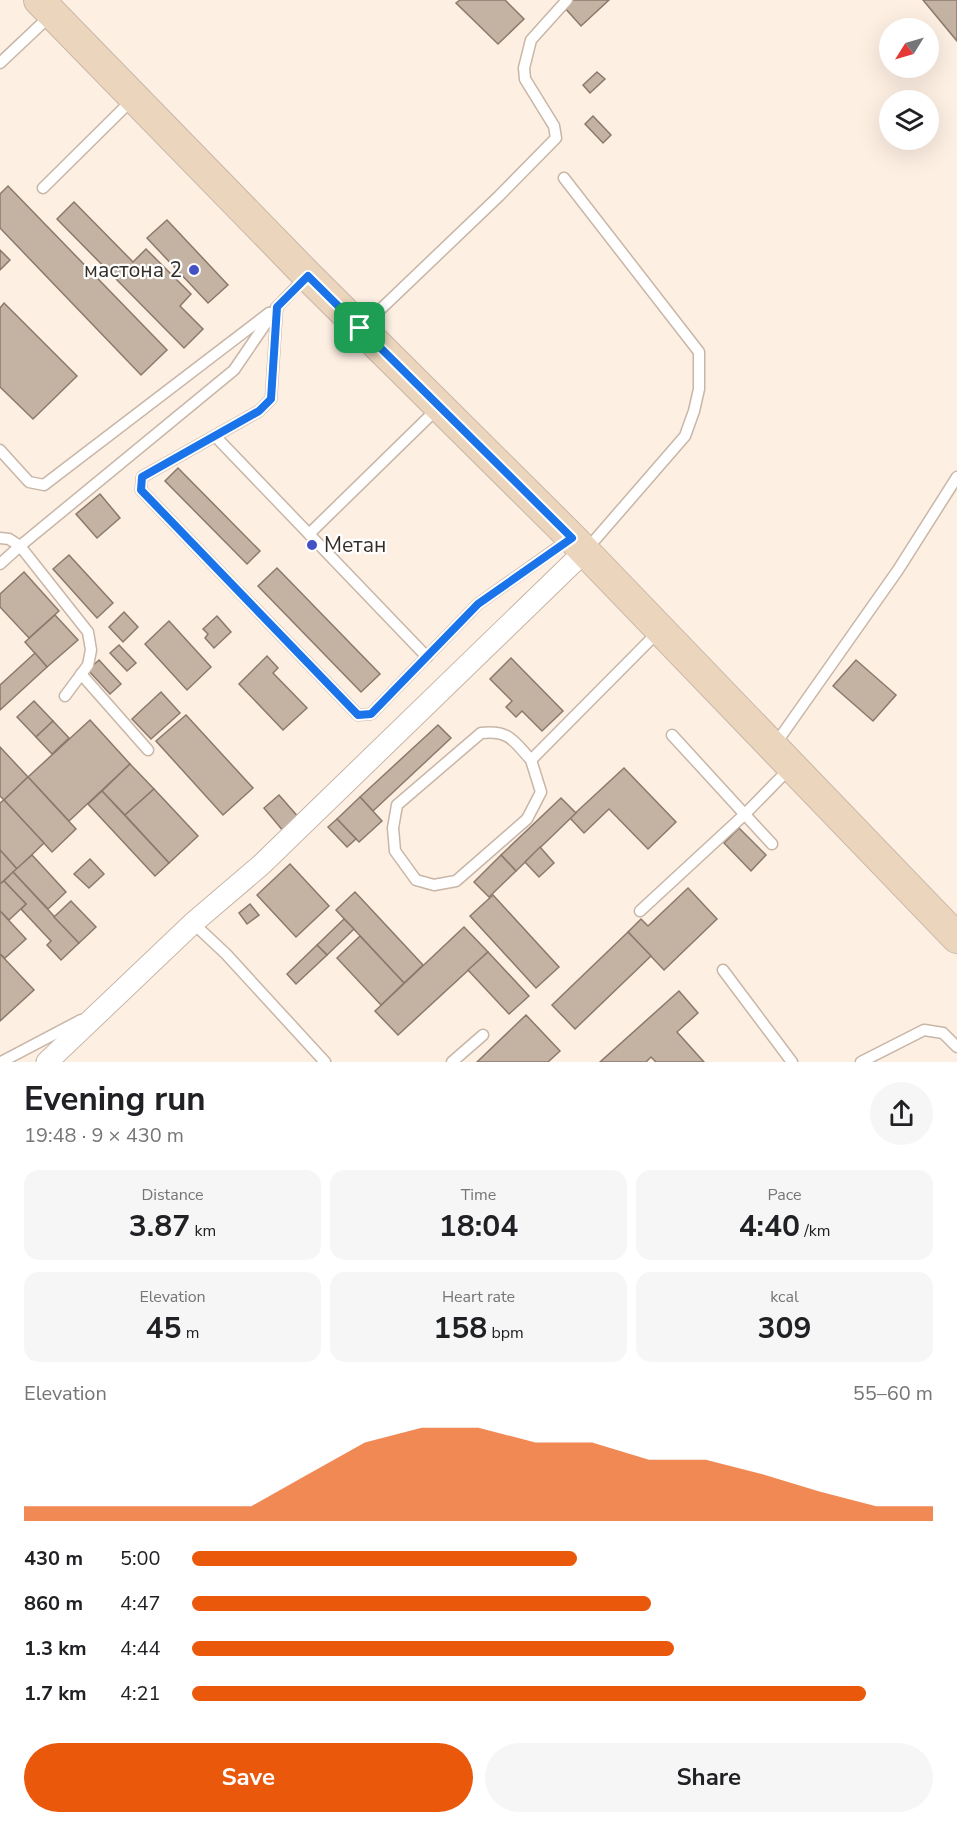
<!DOCTYPE html>
<html lang="en">
<head>
<meta charset="utf-8">
<style>
	:root { --surface:#fff; --page:#f6f6f6; --text:#202124; --muted:#757577; --accent:#ea580c }
	body { margin:0; font-family:"Nunito Sans",sans-serif; background:var(--page); color:var(--text); height:100vh; display:flex; flex-direction:column; font-size:22px; white-space:nowrap }
	* { box-sizing:border-box; margin:0 }
	p { font-size:20px; color:var(--muted) }
	.icon { flex:none; width:33px; height:33px; fill:none; stroke:currentColor; stroke-width:2; stroke-linecap:round; stroke-linejoin:round }
	.map { position:relative; height:1062px; overflow:hidden }
	.side { display:flex; flex-direction:column; background:var(--surface); flex:1 }
	.side>* { flex:none }
	.needle { width:39px; rotate:233deg }
	.fabs { position:absolute; left:879px; top:18px; display:grid; gap:12px }
	.fabs a { display:grid; place-items:center; width:60px; height:60px; border-radius:50%; background:var(--surface); box-shadow:0 6px 24px #0002; font-size:30px }
	.pin { position:absolute; display:grid; place-items:center; width:51px; height:51px; color:#fff; margin:-26px; border-radius:12px; box-shadow:0 3px 9px #0006 }
	.round { display:grid; place-items:center; flex:none; width:63px; height:63px; border-radius:32px; background:var(--page) }
	.headline { display:flex; align-items:center; justify-content:space-between; height:102px; padding:0 24px }
	h1 { font-size:33px; font-weight:700; line-height:45px }
	.figures { display:grid; grid-template-columns:repeat(3,1fr); gap:9px; height:102px; padding:6px 24px }
	.figures div { display:grid; align-content:center; border-radius:15px; background:var(--page); text-align:center }
	.figures b { font-size:30px; font-weight:700 }
	.figures small { font-size:16px; font-weight:400 }
	.figures p { font-size:16px }
	.chart { height:168px; padding:12px 24px }
	.chart p { display:flex; justify-content:space-between }
	.chart svg { width:100%; height:108px; margin-top:6px; fill:var(--accent); opacity:.7 }
	.primary-button { display:flex; gap:12px; margin-top:auto; padding:12px 24px }
	.primary-button a { flex:1; height:69px; border-radius:36px; background:var(--accent); color:#fff; font-size:24px; font-weight:700; line-height:69px; text-align:center }
	.primary-button a+a { background:var(--page); color:var(--text) }
	ul { padding:0 24px; list-style:none; font-size:20px }
	li { display:grid; grid-template-columns:96px 72px 1fr; align-items:center; height:45px }
	li i { height:15px; border-radius:8px; background:var(--accent) }
	.map>svg:first-child { display:block }
</style>
</head>
<body>
<div class="map">
<svg width="957" height="1062" viewBox="0 0 957 1062">
	<rect width="100%" height="100%" fill="#feefe3"/>
	<g fill="#c4b2a3" stroke="#8b7a6c" stroke-width="1.5">
		<polygon points="460,0 505,0 524,19 498,44 456,3"/>
		<polygon points="572,0 609,0 581,26 564,7"/>
		<polygon points="923,0 957,0 957,41"/>
		<polygon points="597,72 605,79 590,93 583,85"/>
		<polygon points="593,116 611,135 603,143 585,124"/>
		<polygon points="8,186 167,350 141,375 0,228 0,194"/>
		<polygon points="74,202 133,262 146,249 191,294 180,306 203,329 184,348 57,219"/>
		<polygon points="167,220 228,285 208,303 147,238"/>
		<polygon points="0,250 10,260 0,270"/>
		<polygon points="4,303 77,376 33,419 0,387 0,308"/>
		<polygon points="178,468 260,551 247,564 165,481"/>
		<polygon points="100,494 120,518 97,538 76,514"/>
		<polygon points="69,555 113,603 97,618 53,569"/>
		<polygon points="277,568 380,674 361,692 258,586"/>
		<polygon points="24,572 59,611 29,638 0,607 0,594"/>
		<polygon points="124,612 138,627 123,642 109,627"/>
		<polygon points="55,615 78,640 47,667 25,642"/>
		<polygon points="217,616 231,632 214,648 205,638 208,634 203,629"/>
		<polygon points="169,621 211,667 187,690 145,644"/>
		<polygon points="119,645 136,663 127,671 110,653"/>
		<polygon points="35,653 47,667 0,710 0,685"/>
		<polygon points="267,656 278,668 273,673 307,708 283,730 239,684"/>
		<polygon points="511,658 563,711 542,731 522,711 516,717 506,707 512,701 490,679"/>
		<polygon points="99,660 121,684 110,694 88,670"/>
		<polygon points="856,660 896,695 873,721 833,686"/>
		<polygon points="161,692 180,713 151,739 132,719"/>
		<polygon points="34,701 53,721 36,737 17,717"/>
		<polygon points="186,715 253,788 223,815 156,741"/>
		<polygon points="90,720 130,764 69,821 28,777"/>
		<polygon points="53,721 69,738 52,754 36,737"/>
		<polygon points="438,725 451,738 373,811 360,797"/>
		<polygon points="0,747 28,777 4,800 0,796"/>
		<polygon points="130,764 154,789 125,815 102,791"/>
		<polygon points="624,768 676,822 648,849 609,809 584,833 570,818"/>
		<polygon points="28,777 76,829 52,852 4,800"/>
		<polygon points="154,789 198,836 169,863 125,815"/>
		<polygon points="102,791 169,863 155,876 88,804"/>
		<polygon points="279,795 300,819 284,832 264,808"/>
		<polygon points="360,797 382,821 359,842 337,819"/>
		<polygon points="561,798 576,813 516,871 501,855"/>
		<polygon points="4,800 44,843 17,869 0,850 0,803"/>
		<polygon points="337,819 356,839 347,847 328,827"/>
		<polygon points="739,828 766,855 751,871 724,843"/>
		<polygon points="540,847 554,863 539,877 525,862"/>
		<polygon points="0,850 17,869 0,884"/>
		<polygon points="32,855 66,892 48,909 13,872"/>
		<polygon points="501,855 516,871 489,897 474,882"/>
		<polygon points="90,859 104,874 89,888 74,874"/>
		<polygon points="290,864 329,906 296,937 257,895"/>
		<polygon points="13,872 79,943 61,960 47,945 51,941 21,909 26,904 4,881"/>
		<polygon points="4,881 26,904 9,920 0,911 0,884"/>
		<polygon points="688,888 717,919 664,970 628,932 641,919 648,926"/>
		<polygon points="355,892 423,965 404,983 336,910"/>
		<polygon points="493,895 559,967 536,988 470,916"/>
		<polygon points="71,901 96,927 79,943 54,917"/>
		<polygon points="250,904 259,915 247,924 239,913"/>
		<polygon points="0,911 26,939 5,958 0,954"/>
		<polygon points="344,919 354,929 327,955 317,945"/>
		<polygon points="464,927 488,952 398,1035 375,1011"/>
		<polygon points="628,932 651,956 575,1029 552,1005"/>
		<polygon points="360,936 404,983 381,1005 337,958"/>
		<polygon points="317,945 327,955 296,984 287,974"/>
		<polygon points="488,952 529,996 509,1014 468,970"/>
		<polygon points="0,954 34,990 0,1021"/>
		<polygon points="679,991 698,1013 677,1032 704,1062 656,1062 651,1057 646,1062 600,1062"/>
		<polygon points="526,1015 560,1051 548,1062 477,1062"/>
	</g>
	<g fill="none" stroke-linecap="round" stroke-linejoin="round">
		<defs>
			<g id="service">
				<polyline points="0,63 52,14"/>
				<polyline points="564,178 699,352 699,389 694,411 685,436 587,549"/>
				<polyline points="43,188 134,98"/>
				<polyline points="307,276 277,307 271,399 259,411 142,477 141,490 358,715 371,714 478,604 571,538"/>
				<polyline points="362,327 499,196 556,138 554,126 525,79 524,68 531,40 567,0"/>
				<polyline points="215,436 427,657"/>
				<polyline points="0,450 29,482 44,485 269,313"/>
				<polyline points="309,534 439,407"/>
				<polyline points="0,538 9,539 20,546 234,370 277,307"/>
				<polyline points="0,564 20,546 88,632 91,650 88,665 65,696"/>
				<polyline points="81,674 148,750"/>
				<polyline points="672,735 772,844"/>
				<polyline points="774,746 898,570 957,477"/>
				<path d="M531,760l10,32 -14,27 -71,62 -22,4 -18,-5 -21,-29 -2,-23 4,-23 84,-72c28,-3 32,7 50,27l127,-128"/>
				<polyline points="640,911 744,815 790,768"/>
				<polyline points="193,923 226,954 325,1062"/>
				<polyline points="723,970 792,1062"/>
				<polyline points="1,1062 81,1020"/>
				<polyline points="452,1062 483,1035"/>
				<polyline points="861,1062 924,1030 943,1033 957,1047"/>
			</g>
			<polyline id="minor" points="47,1062 193,923 261,865 585,551"/>
			<polyline id="secondary" points="39,0 308,276 572,538 957,938"/>
		</defs>
		<use href="#service" stroke="#c8b6a7" stroke-width="13"/>
		<use href="#minor" stroke="#c8b6a7" stroke-width="23"/>
		<use href="#secondary" stroke="#c8b6a7" stroke-width="32"/>
		<use href="#service" stroke="#fff" stroke-width="10"/>
		<use href="#minor" stroke="#fff" stroke-width="21"/>
		<use href="#secondary" stroke="#ecd5bd" stroke-width="30"/>
	</g>
	<g fill="none" stroke-linecap="round" stroke-linejoin="round">
		<defs>
			<polygon id="route" points="308,276 572,538 478,604 371,714 358,715 141,490 142,477 259,411 271,399 277,307"/>
		</defs>
		<use href="#route" stroke="#fff" stroke-width="12"/>
		<use href="#route" stroke="#1a73e8" stroke-width="8"/>
	</g>
	<g fill="#4251c5" stroke="#fff" stroke-width="2">
		<circle cx="194" cy="270" r="6"/>
		<circle cx="312" cy="545" r="6"/>
	</g>
	<g text-anchor="middle" stroke-width="4.5" stroke-linejoin="round" paint-order="stroke">
		<g font-size="21" fill="#342d27" stroke="#fff" text-anchor="end">
			<text x="182" y="277">мастона 2</text>
			<text x="324" y="552" text-anchor="start">Метан</text>
		</g>
	</g>
</svg>
<div class="fabs">
<a><svg class="needle" viewBox="-14 -14 28 28"><path d="M0-13l5 13h-10z" fill="#e53935"/><path d="M0 13l5-13h-10z" fill="#757577"/></svg></a>
<a><svg class="icon" aria-label="layers" viewBox="0 0 24 24"><path d="M12 4l9 5-9 5-9-5zM3 14l9 5 9-5"/></svg></a>
</div>
<div class="pin" style="left:360px;top:328px;background:#1e9e55"><svg class="icon" aria-label="arrive" viewBox="0 0 24 24"><path d="M6 21V4h12l-3 4 3 4H6"/></svg></div>
</div>
<section class="side">
<div class="headline"><div><h1>Evening run</h1><p>19:48 · 9 × 430 m</p></div><a class="round"><svg class="icon" aria-label="share" viewBox="0 0 24 24"><path d="M12 15V3M7 8l5-5 5 5M5 13v7h14v-7"/></svg></a></div>
<div class="figures">
<div><p>Distance</p><b>3.87<small> km</small></b></div>
<div><p>Time</p><b>18:04</b></div>
<div><p>Pace</p><b>4:40<small> /km</small></b></div>
</div>
<div class="figures">
<div><p>Elevation</p><b>45<small> m</small></b></div>
<div><p>Heart rate</p><b>158<small> bpm</small></b></div>
<div><p>kcal</p><b>309</b></div>
</div>
<div class="chart"><p><span>Elevation</span>55–60 m</p>
<svg viewBox="0 0 160 44" preserveAspectRatio="none"><path d="M0 44V38L10 38L20 38L30 38L40 38L50 25L60 12L70 6L80 6L90 12L100 12L110 19L120 19L130 25L140 32L150 38L160 38V44z"/></svg>
</div>
<ul>
<li><b>430 m</b>5:00<i style="width:52%"></i></li>
<li><b>860 m</b>4:47<i style="width:62%"></i></li>
<li><b>1.3 km</b>4:44<i style="width:65%"></i></li>
<li><b>1.7 km</b>4:21<i style="width:91%"></i></li>
</ul>
<div class="primary-button"><a>Save</a><a>Share</a></div>
</section>
</body>
</html>
